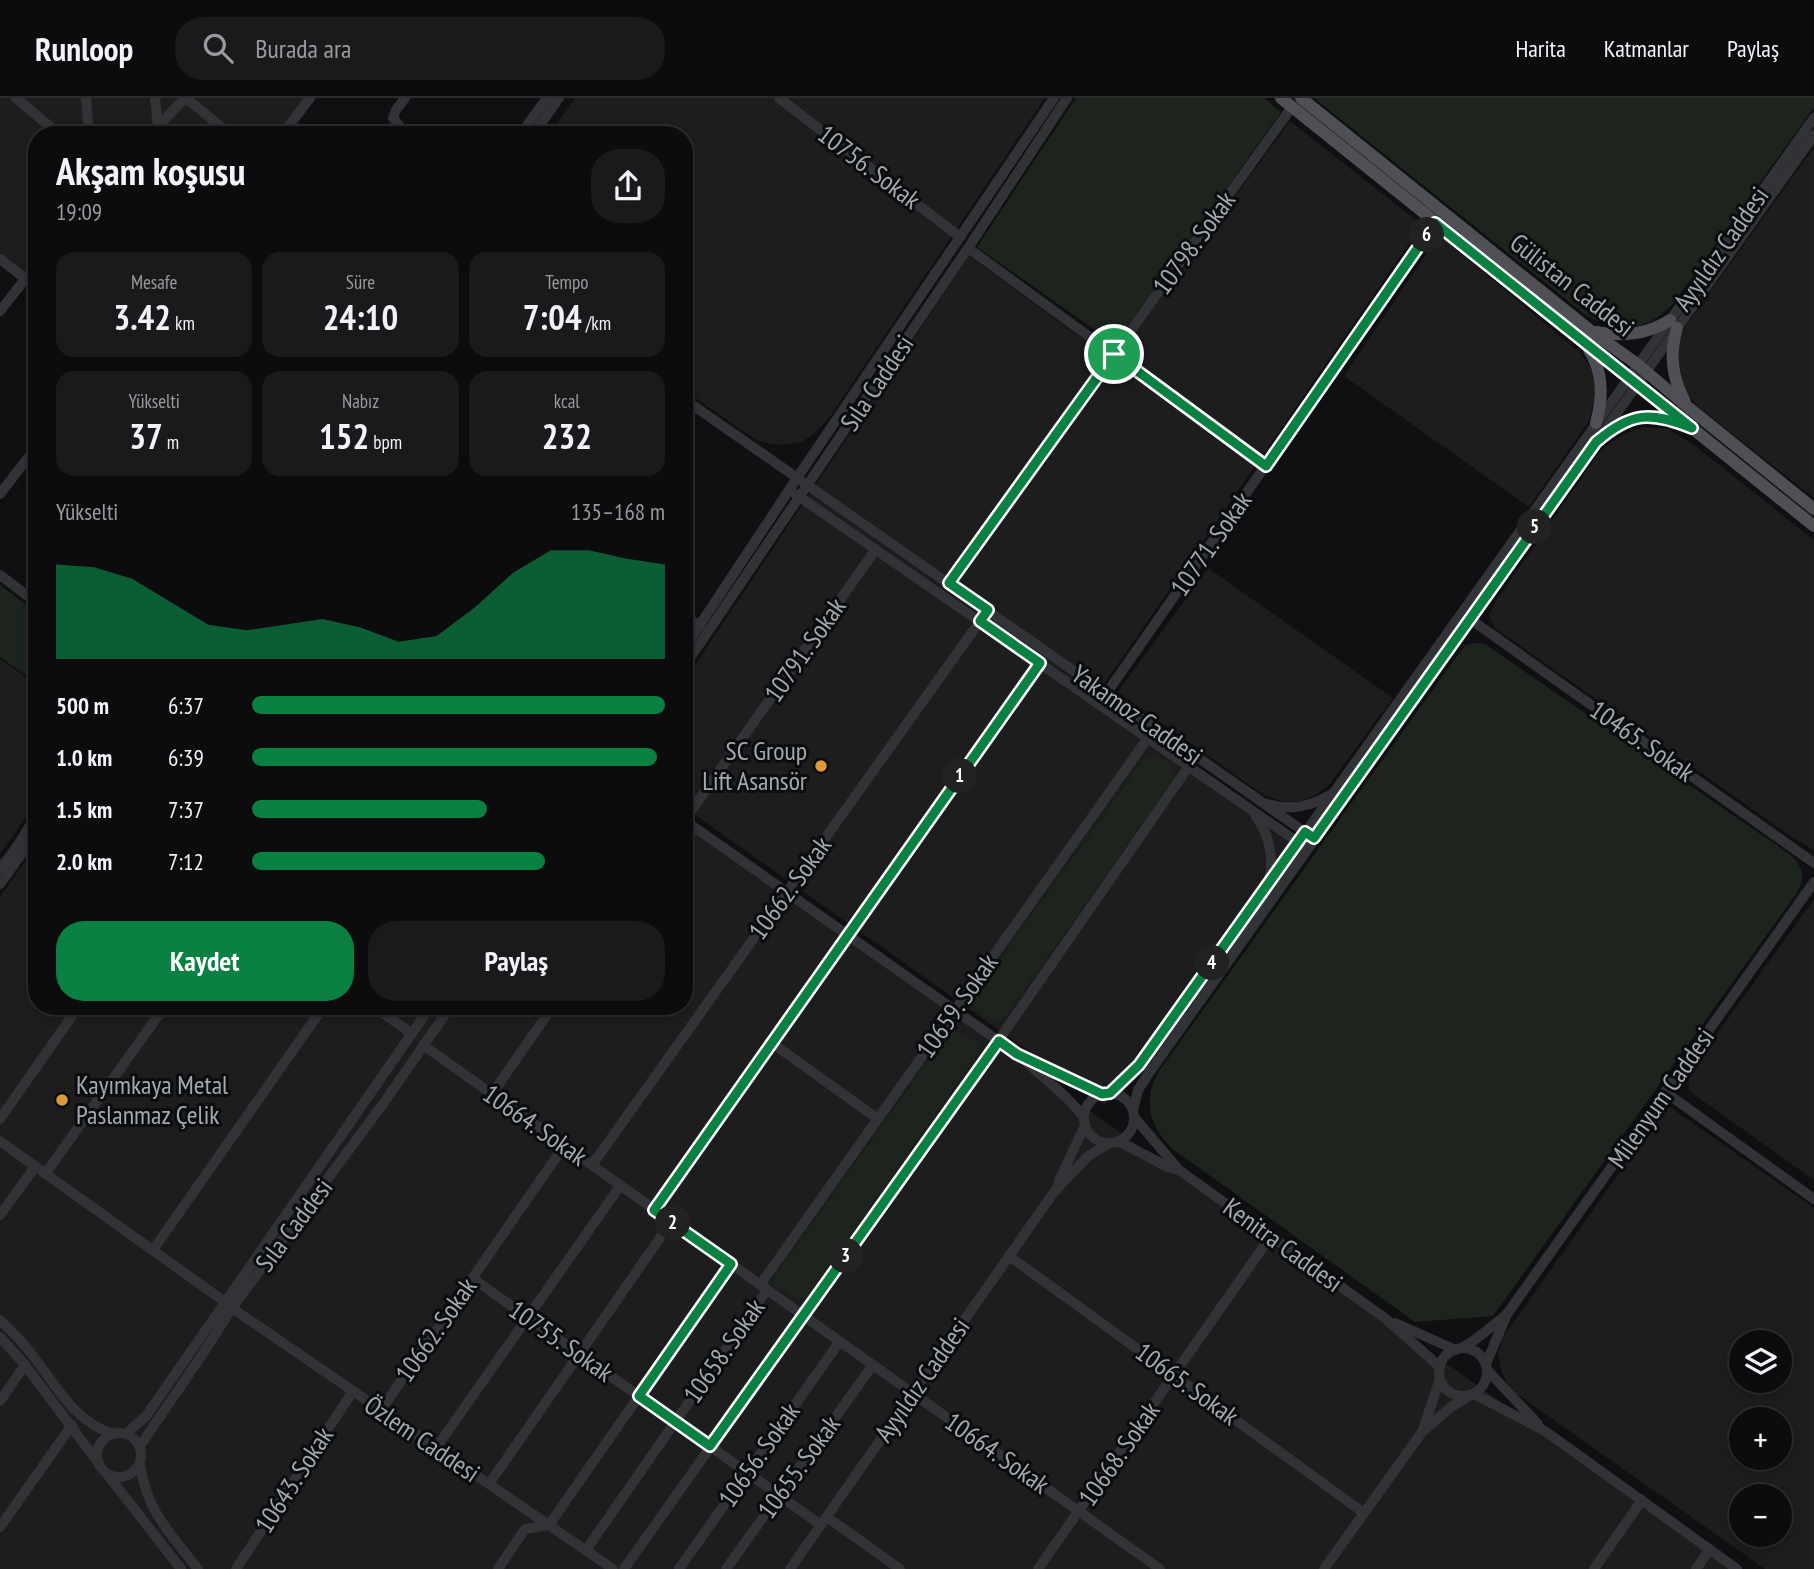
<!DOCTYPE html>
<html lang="tr">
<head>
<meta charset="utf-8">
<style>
	:root { --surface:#0c0c0e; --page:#1a1a1c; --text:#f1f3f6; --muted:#9a9b9e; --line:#2c2c2e; --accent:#0b8043 }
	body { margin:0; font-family:"PT Sans Narrow",sans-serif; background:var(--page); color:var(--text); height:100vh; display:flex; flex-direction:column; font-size:26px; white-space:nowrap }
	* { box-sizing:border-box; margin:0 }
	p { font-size:23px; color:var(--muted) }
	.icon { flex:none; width:38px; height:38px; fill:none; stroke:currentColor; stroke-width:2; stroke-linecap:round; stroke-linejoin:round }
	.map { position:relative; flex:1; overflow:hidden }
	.sheet { position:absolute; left:28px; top:28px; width:665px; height:889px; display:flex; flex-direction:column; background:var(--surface); border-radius:28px; box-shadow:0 4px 10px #0003,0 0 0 2px var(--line) }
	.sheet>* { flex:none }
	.tools { position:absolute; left:1729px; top:1232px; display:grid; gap:14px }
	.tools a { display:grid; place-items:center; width:63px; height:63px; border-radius:50%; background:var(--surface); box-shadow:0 4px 10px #0003,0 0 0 2px var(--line); font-size:35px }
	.pin { position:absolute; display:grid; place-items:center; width:60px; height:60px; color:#fff; margin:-30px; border:4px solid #fff; border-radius:50%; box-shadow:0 2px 7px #0007 }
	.km { position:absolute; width:35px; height:35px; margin:-18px; border-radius:50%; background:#222; color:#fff; font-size:19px; line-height:35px; text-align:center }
	.round { display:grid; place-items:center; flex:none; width:74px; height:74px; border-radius:28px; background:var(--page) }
	.overview { display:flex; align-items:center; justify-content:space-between; height:119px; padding:0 28px }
	h1 { font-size:38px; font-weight:800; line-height:52px }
	.stats { display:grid; grid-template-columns:repeat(3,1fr); gap:10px; height:119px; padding:7px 28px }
	.stats div { display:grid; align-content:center; border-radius:18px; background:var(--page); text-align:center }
	.stats b { font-size:35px; font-weight:800 }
	.stats small { font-size:19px; font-weight:400 }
	.stats p { font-size:19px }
	.chart { height:196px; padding:14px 28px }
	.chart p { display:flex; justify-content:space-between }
	.chart svg { width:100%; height:126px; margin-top:7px; fill:var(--accent); opacity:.7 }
	.action { display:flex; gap:14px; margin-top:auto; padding:14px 28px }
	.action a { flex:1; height:80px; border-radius:28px; background:var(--accent); color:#fff; font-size:28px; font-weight:800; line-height:80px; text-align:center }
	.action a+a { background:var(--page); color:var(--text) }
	ul { padding:0 28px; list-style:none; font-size:23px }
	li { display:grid; grid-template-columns:112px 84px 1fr; align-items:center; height:52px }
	li i { height:18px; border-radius:9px; background:var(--accent) }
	header { display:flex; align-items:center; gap:42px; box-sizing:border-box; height:98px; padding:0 35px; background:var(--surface); border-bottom:2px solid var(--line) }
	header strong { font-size:33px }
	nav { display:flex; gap:38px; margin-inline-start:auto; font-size:24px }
	.search { width:490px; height:63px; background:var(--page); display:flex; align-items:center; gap:18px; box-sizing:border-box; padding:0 24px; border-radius:28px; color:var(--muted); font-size:26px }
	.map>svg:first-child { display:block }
</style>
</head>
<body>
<header>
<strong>Runloop</strong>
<div class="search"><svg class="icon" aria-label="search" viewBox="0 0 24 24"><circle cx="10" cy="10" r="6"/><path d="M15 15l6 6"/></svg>Burada ara</div>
<nav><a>Harita</a><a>Katmanlar</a><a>Paylaş</a></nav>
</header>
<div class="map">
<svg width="1814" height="1471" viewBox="0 0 1814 1471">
	<rect width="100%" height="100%" fill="#101012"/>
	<g fill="#1d1d1e" fill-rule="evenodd">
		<polygon points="0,0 315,0 285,37 37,37 37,197 0,165"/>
		<polygon points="575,0 1045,0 829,320 816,334 809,339 801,344 780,347 762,344 753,340 684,292 684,37 549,37"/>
		<polygon points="1290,23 1422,127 1091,605 1291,746 1105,1007 684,709 684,583 969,158 1114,264"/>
		<polygon points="1814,49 1814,400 1697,308 1683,290 1677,268 1679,244 1685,229"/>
		<polygon points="1439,137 1580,255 1588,265 1593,276 1595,299 1589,323 1529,409 1344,278"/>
		<polygon points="1642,329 1668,331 1694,347 1814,442 1814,752 1792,739 1495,530 1491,523 1489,516 1496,503 1601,352 1620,338"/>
		<polygon points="1208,470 1393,600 1328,688 1314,698 1300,703 1286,704 1265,698 1118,594"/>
		<polygon points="0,561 37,587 37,704 0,756"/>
		<polygon points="684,726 1737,1471 0,1471 0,799 37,746 37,908 684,908"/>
		<polygon points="1814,801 1814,1082 1689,993 1688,976"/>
		<path d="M1667,1007l147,103v361h-49l-248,-175 -9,-10 -6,-11 -4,-20 6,-17zM1741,1244h39v39h-39zM1741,1321h39v39h-39zM1741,1398h39v39h-39z"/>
	</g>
	<g fill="#1d241e">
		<polygon points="1076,0 1264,0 1281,14 1115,246 977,149"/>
		<path d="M1314,0h500v9l-141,197c-29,29 -56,30 -90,9z"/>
		<polygon points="0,487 37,515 37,585 0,559"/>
		<path d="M1475,545l10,1 303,209c15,13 19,23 8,41l-303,422 -78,6 -241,-172c-25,-23 -32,-49 -15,-79l306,-426z"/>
		<polygon points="1156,657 1169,665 1173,682 1001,924 995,924 973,908 972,901 1144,661"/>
		<polygon points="956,932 978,946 978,955 806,1200 798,1202 775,1187 775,1179 949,934"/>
	</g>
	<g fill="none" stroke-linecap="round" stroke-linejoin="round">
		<g stroke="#323336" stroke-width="10">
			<polyline points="16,0 60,37"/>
			<polyline points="86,0 89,37"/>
			<polyline points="155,0 158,30"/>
			<polyline points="186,0 231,37"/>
			<polyline points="405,0 396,12 393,20 401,30 409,37"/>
			<polyline points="779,0 960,139"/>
			<polyline points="150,37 185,0"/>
			<polyline points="282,37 310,0"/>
			<polyline points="520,37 547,0"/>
			<polyline points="533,37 559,0"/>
			<polyline points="968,150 1266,368"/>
			<polyline points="0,161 37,190"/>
			<polyline points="0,213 37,166"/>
			<polyline points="684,301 1309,737"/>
			<polyline points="794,395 1302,747"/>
			<polyline points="0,396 37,348"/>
			<polyline points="0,477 37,505"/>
			<polyline points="949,485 1292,9"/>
			<polyline points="684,517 700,528"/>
			<polyline points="1470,521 1814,765"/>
			<polyline points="684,551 797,380 1054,0"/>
			<polyline points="684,569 968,150 1067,0"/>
			<polyline points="1106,596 1435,125"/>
			<path d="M1268,706c22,7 42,3 62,-9"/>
			<path d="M1256,719c14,18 18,42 13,64"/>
			<polyline points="684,722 1017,956 1066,999 1084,1019"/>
			<polyline points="684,723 876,451"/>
			<polyline points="0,771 18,747 37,716"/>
			<polyline points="0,786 37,734"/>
			<polyline points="373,908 411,935"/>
			<polyline points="772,945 878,1021"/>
			<polyline points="423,947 1160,1471"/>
			<polyline points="1029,962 1103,996"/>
			<polyline points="1665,994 1814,1101"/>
			<polyline points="1110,995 1140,967 1814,20"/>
			<circle cx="1109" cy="1020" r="25"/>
			<polyline points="492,996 553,908"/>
			<polyline points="1133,1012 1138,992 1149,975 1814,37"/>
			<polyline points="1134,1019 1179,1072 1386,1221 1440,1269"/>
			<polyline points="0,1021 79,908"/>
			<polyline points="0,1043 225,1204"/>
			<polyline points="1118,1043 1168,1069 1179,1072"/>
			<polyline points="592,1067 988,512"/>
			<polyline points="45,1076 165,908"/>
			<polyline points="1058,1085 1085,1027"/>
			<polyline points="654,1112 1040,565"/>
			<polyline points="0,1117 35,1069"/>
			<polyline points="153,1152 324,908"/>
			<polyline points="1009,1158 1364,1415"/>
			<polyline points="472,1180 821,1427"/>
			<polyline points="760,1187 1155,630"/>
			<polyline points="232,1210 613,1471"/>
			<path d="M0,1222c10,10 21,20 30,32 24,30 44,71 84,82"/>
			<polyline points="1395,1225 1456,1252"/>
			<polyline points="0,1239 25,1267 100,1367"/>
			<circle cx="1463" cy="1274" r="24"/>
			<polyline points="1462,1250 1476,1241 1505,1218"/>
			<polyline points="1486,1266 1507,1216 1814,784"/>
			<polyline points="1488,1273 1538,1326"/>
			<polyline points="1474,1296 1545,1333 1737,1471"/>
			<polyline points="0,1303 25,1267"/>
			<polyline points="381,1312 564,1048"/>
			<polyline points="1423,1331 1440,1281"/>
			<circle cx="119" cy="1357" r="22"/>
			<polyline points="126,1336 146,1318 431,908"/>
			<polyline points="140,1348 204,1254 232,1210 383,1006 451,908"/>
			<polyline points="436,1350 620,1088"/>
			<path d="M140,1365c6,48 30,70 58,106"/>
			<polyline points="107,1376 181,1471"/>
			<polyline points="489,1386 671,1124"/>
			<polyline points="827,1419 900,1471"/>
			<polyline points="0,1429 72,1327"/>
			<polyline points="586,1452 767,1192"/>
			<polyline points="236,1471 353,1293"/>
			<polyline points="498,1471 525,1431 549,1427 731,1166"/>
			<polyline points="624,1471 998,943 1189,668"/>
			<polyline points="679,1471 840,1243"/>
			<polyline points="726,1471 873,1267"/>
			<polyline points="790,1471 1054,1094 1088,1058 1110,1045"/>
			<polyline points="1038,1471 1271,1138"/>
			<polyline points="1324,1471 1422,1334 1451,1309 1471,1297"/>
			<polyline points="1594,1471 1642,1402"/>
			<polyline points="1696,1471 1710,1451"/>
		</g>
		<g stroke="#4e5055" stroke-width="12">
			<polyline points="1281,0 1814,428"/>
			<polyline points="1301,0 1592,234 1637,266 1689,310 1814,411"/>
			<path d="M1677,230c-8,27 -5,49 8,74"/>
			<path d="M1596,234c26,5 52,2 74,-12"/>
			<path d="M1589,252c15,23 14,48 7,73"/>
			<path d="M1596,344c28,-24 49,-33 86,-18"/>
		</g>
	</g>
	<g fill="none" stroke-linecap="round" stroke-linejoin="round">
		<defs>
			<path id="route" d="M1435,125l257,205c-42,-17 -61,-16 -96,14l-282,396 -9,-6 -166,233 -29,28 -8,1 -85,-40 -18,-13 -289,405 -71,-50 92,-132 -77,-54 386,-547 -60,-42 8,-11 -39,-27 165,-229 152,112z"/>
		</defs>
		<use href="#route" stroke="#fff" stroke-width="14"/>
		<use href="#route" stroke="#0b8043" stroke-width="9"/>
	</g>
	<g fill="#dd9a3d" stroke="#0b0c0d" stroke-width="2.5">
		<circle cx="821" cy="668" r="7"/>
		<circle cx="62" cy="1002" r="7"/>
	</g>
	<g text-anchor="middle" stroke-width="6" stroke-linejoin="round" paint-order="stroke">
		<g font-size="26" fill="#a3a8b1" stroke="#0b0c0d">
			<text transform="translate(869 69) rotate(37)" y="9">10756. Sokak</text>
			<text transform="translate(1194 145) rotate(-54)" y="9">10798. Sokak</text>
			<text transform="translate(1721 151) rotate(-55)" y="9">Ayyıldız Caddesi</text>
			<text transform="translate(1572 187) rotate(38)" y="9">Gülistan Caddesi</text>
			<text transform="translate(877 285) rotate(-56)" y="9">Sıla Caddesi</text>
			<text transform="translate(1211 446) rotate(-55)" y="9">10771. Sokak</text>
			<text transform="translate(805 552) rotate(-55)" y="9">10791. Sokak</text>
			<text transform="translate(1137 617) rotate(35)" y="9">Yakamoz Caddesi</text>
			<text transform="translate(1642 643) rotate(35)" y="9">10465. Sokak</text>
			<text transform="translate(790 790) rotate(-54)" y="9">10662. Sokak</text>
			<text transform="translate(957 908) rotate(-55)" y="9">10659. Sokak</text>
			<text transform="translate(1661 1000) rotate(-55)" y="9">Milenyum Caddesi</text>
			<text transform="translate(535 1027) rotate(35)" y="9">10664. Sokak</text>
			<text transform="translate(294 1127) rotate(-53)" y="9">Sıla Caddesi</text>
			<text transform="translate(1283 1147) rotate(36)" y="9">Kenitra Caddesi</text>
			<text transform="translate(436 1232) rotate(-55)" y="9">10662. Sokak</text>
			<text transform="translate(561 1243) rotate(35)" y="9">10755. Sokak</text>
			<text transform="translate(724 1253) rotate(-55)" y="9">10658. Sokak</text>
			<text transform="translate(922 1282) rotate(-55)" y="9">Ayyıldız Caddesi</text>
			<text transform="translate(1187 1286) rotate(36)" y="9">10665. Sokak</text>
			<text transform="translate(422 1341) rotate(34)" y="9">Özlem Caddesi</text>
			<text transform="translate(997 1355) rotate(35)" y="9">10664. Sokak</text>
			<text transform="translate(1119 1356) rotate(-55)" y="9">10668. Sokak</text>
			<text transform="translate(759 1357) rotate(-55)" y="9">10656. Sokak</text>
			<text transform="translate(799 1369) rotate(-54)" y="9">10655. Sokak</text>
			<text transform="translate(294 1382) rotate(-57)" y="9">10643. Sokak</text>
		</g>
		<g font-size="26" fill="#a3a8b1" stroke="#0b0c0d" text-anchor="end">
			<text x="807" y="662">SC Group<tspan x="807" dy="30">Lift Asansör</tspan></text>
			<text x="76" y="996" text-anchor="start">Kayımkaya Metal<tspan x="76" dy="30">Paslanmaz Çelik</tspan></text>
		</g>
	</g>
</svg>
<div class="tools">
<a><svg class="icon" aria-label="layers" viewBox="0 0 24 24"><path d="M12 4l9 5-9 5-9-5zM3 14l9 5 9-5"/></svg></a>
<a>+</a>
<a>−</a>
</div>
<div class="pin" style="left:1114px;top:256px;background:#1e9e55"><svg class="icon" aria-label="arrive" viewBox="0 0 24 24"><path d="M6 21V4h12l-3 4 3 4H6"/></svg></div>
<b class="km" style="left:960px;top:678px">1</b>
<b class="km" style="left:673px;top:1125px">2</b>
<b class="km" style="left:846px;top:1158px">3</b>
<b class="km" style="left:1212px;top:865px">4</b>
<b class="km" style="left:1535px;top:429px">5</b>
<b class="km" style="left:1427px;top:137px">6</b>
<section class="sheet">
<div class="overview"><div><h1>Akşam koşusu</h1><p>19:09</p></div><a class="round"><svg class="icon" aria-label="share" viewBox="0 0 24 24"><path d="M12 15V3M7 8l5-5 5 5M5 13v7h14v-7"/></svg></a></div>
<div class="stats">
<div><p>Mesafe</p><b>3.42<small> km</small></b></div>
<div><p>Süre</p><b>24:10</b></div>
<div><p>Tempo</p><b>7:04<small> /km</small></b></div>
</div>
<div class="stats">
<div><p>Yükselti</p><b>37<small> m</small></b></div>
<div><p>Nabız</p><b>152<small> bpm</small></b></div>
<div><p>kcal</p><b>232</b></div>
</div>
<div class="chart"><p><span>Yükselti</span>135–168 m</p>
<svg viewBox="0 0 160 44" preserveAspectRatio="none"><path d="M0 44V11L10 12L20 16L30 24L40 32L50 34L60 32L70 30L80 33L90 38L100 36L110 26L120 14L130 6L140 6L150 9L160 11V44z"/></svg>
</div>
<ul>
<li><b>500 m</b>6:37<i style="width:100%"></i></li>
<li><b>1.0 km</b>6:39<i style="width:98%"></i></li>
<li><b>1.5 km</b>7:37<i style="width:57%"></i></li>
<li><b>2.0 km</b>7:12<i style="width:71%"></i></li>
</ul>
<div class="action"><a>Kaydet</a><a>Paylaş</a></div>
</section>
</div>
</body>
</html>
